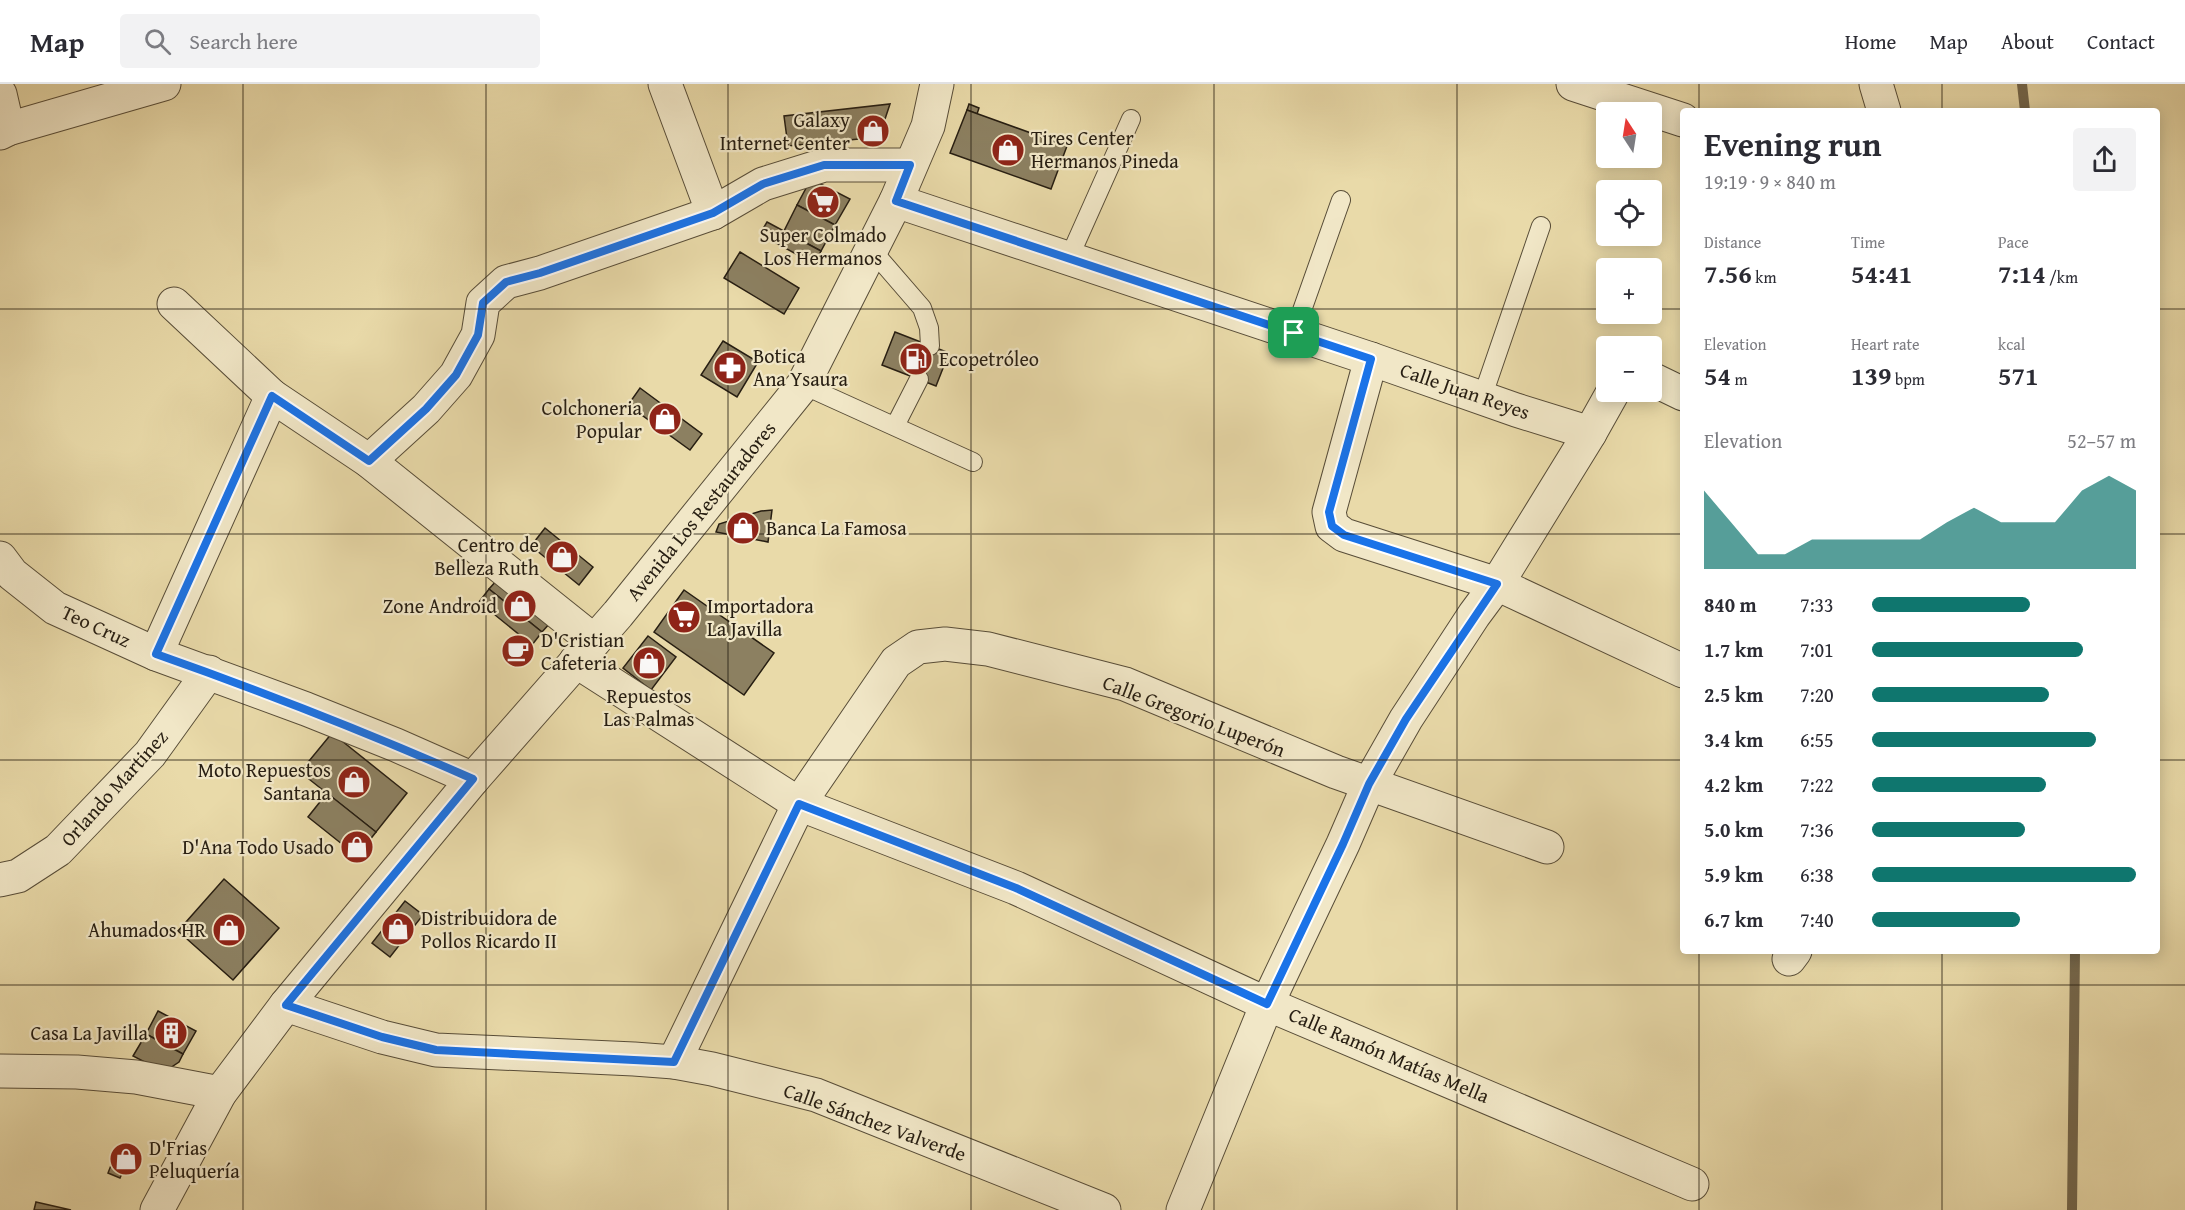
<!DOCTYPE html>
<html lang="en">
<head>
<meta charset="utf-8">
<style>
	:root { --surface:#fff; --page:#f2f2f3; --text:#2b2b33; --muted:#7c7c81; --line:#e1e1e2; --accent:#0f766e }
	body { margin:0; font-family:"Gentium Book Plus",serif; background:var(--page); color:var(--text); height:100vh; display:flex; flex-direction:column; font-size:22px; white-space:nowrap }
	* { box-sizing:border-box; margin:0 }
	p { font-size:20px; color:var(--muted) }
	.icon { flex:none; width:33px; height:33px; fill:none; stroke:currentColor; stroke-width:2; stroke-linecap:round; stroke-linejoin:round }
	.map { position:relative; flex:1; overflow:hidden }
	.side { position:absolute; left:1680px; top:24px; width:480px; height:846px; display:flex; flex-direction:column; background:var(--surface); border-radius:6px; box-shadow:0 3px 15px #0003 }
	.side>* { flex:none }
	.needle { width:39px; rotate:348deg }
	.buttons { position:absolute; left:1596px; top:18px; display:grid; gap:12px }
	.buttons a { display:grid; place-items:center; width:66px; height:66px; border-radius:6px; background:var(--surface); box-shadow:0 3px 15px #0003; font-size:30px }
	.pin { position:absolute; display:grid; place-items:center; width:51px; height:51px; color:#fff; margin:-26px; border-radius:12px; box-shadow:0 3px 9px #0006 }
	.round { display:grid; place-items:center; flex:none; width:63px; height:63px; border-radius:6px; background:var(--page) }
	.head { display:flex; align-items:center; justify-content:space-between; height:102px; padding:0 24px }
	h1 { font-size:33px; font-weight:600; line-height:45px }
	.stats { display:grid; grid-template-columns:repeat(3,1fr); gap:9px; height:102px; padding:6px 24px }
	.stats div { display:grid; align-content:center }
	.stats b { font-size:26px; font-weight:600 }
	.stats small { font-size:16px; font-weight:400 }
	.stats p { font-size:16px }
	.chart { height:168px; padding:12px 24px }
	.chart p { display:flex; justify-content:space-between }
	.chart svg { width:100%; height:108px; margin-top:6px; fill:var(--accent); opacity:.7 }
	ul { padding:0 24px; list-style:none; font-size:20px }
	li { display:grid; grid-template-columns:96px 72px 1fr; align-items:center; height:45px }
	li i { height:15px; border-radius:8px; background:var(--accent) }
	header { display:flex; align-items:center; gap:36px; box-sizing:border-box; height:84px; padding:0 30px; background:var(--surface); border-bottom:2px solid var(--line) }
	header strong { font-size:28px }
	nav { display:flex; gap:33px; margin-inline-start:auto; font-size:21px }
	.search { width:420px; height:54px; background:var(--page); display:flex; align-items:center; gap:15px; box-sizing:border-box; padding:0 21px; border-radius:6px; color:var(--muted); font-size:22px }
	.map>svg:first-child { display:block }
</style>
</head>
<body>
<header>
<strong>Map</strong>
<div class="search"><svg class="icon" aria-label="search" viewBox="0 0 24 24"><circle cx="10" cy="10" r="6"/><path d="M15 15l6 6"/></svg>Search here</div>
<nav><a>Home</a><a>Map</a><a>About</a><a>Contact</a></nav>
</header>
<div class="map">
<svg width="2185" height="1126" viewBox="0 0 2185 1126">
	<rect width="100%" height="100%" fill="#e9daa9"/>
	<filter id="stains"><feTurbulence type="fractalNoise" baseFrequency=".00333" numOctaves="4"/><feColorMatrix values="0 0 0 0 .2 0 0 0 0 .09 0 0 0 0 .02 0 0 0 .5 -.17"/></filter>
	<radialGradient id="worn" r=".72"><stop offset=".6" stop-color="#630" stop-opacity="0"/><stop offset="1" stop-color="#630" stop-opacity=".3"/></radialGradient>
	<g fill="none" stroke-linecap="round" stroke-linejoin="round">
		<g stroke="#74684e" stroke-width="10">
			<polyline points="2022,0 2025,27"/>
			<polyline points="2072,1126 2075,867"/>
		</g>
	</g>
	<g fill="#8c8061" stroke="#271e12" stroke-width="1.5">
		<polygon points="890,20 879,53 788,62 784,32"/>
		<polygon points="969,20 979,24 977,30 967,26"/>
		<polygon points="967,26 1067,62 1051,105 950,69"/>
		<polygon points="811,95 850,115 835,141 797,121"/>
		<polygon points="797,121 835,141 821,167 784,147"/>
		<polygon points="767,138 821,167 814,180 760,150"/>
		<polygon points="740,168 799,204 784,230 724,194"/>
		<polygon points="895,248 949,269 936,302 882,281"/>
		<polygon points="723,257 758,278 737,313 701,291"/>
		<polygon points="640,304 702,350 690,366 628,321"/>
		<polygon points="772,426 768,458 716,448 719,440 761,427"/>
		<polygon points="545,444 593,483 579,501 531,462"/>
		<polygon points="497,496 550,539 542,548 489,505"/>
		<polygon points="489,505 542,548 532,561 479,518"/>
		<polygon points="684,506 774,569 744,611 654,548"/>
		<polygon points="648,552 676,573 651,606 623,584"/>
		<polygon points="511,557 529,571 525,577 506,563"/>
		<polygon points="332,649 407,709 376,748 300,688"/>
		<polygon points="327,709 376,748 357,772 308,733"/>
		<polygon points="224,795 279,844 233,896 178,847"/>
		<polygon points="405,817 423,831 390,873 372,859"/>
		<polygon points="158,927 196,947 183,970 146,950"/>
		<polygon points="146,950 183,970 179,978 164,988 133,972"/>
		<polygon points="119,1061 140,1070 135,1083 126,1080 120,1094 108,1089"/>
		<polygon points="36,1118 71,1126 34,1126"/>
	</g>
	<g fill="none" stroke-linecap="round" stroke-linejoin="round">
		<defs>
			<g id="service">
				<polyline points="871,165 922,224 929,244 930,262"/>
				<polyline points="1069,174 1131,35"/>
				<polyline points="1294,249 1341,116"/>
				<polyline points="803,301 973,378"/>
				<polyline points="1482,314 1541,142"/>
				<polyline points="895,342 919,295"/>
			</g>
			<g id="minor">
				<polyline points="665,0 713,129"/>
				<polyline points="1573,0 1683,36"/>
				<polyline points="1876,0 1884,27"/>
				<polyline points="0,10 8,45"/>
				<polyline points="0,49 8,45 164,0"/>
				<polyline points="896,117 1371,275 1516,326 1590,349"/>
				<polyline points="174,220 272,312 369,377 594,557"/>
				<polyline points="1371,275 1329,428 1332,442 1344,451 1497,500 1683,587"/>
				<polyline points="1652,295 1683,310"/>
				<polyline points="369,377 426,325 456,291 478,251 483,219 506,198 540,189 713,129 763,100 824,81 910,81"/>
				<polyline points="0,474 12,490 55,524 156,570 306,625 396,661 473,695"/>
				<polyline points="156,570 272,312"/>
				<polyline points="576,577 799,720 1016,804 1267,920 1692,1100"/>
				<polyline points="0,796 18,792 58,766 150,670 209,588"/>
				<polyline points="1789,875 1795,867"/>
				<polyline points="286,921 382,953 436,966 634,975 674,978 712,985 816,1011 1104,1126"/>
				<polyline points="674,978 799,720 896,578 918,563 945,560 988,565 1125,600 1336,688 1547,763"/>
				<polyline points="0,987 77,988 136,993 220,1009"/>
				<polyline points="1183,1126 1267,920 1343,760 1369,700 1406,635 1474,531 1497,500 1590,349 1613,308"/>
			</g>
			<polyline id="tertiary" points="157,1126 220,1009 286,921 473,695 618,530 803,301 896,117 928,42 937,0"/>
		</defs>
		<use href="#service" stroke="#584d38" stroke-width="20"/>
		<use href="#minor" stroke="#584d38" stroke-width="35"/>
		<use href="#tertiary" stroke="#584d38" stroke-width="35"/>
		<use href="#service" stroke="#f1e7c7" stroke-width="18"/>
		<use href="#minor" stroke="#f1e7c7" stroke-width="33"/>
		<use href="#tertiary" stroke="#f1e7c7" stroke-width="33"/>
	</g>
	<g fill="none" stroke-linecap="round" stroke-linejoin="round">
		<defs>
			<path id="route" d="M824,81h86l-14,36 475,158 -42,153 3,14 12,9 153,49 -91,135 -37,65 -26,60 -76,160 -251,-116 -217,-84 -125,258 -238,-12 -54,-13 -96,-32 187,-226c-104,-46 -209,-87 -317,-125l116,-258 97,65 57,-52 30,-34 22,-40 5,-32 23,-21 34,-9 173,-60 50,-29z"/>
		</defs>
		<use href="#route" stroke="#fff" stroke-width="12"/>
		<use href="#route" stroke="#1a73e8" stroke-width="8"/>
	</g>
	<path fill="none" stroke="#271e12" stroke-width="1.5" stroke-opacity="0.55" d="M243,0v1126M486,0v1126M728,0v1126M971,0v1126M1214,0v1126M1457,0v1126M1699,0v27M1942,0v27M0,225h1606M1652,225h31M2157,225h28M0,450h1683M2157,450h28M0,676h1683M2157,676h28M1699,867v259M1942,867v259M0,901h2185"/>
	<defs>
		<symbol id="shop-disc" viewBox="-11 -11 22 22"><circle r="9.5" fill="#8f2418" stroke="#f1e7c7"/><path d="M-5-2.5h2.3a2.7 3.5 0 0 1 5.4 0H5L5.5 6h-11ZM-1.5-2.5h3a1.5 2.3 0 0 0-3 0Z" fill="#fff"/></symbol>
		<symbol id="supermarket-disc" viewBox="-11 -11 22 22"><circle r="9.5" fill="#8f2418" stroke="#f1e7c7"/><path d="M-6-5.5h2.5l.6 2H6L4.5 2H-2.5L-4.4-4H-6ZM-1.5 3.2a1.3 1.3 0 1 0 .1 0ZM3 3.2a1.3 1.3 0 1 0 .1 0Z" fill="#fff"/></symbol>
		<symbol id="fuel-disc" viewBox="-11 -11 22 22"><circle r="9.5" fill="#8f2418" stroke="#f1e7c7"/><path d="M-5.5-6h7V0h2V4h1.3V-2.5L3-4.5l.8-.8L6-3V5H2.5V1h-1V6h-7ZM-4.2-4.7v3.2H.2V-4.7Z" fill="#fff"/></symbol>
		<symbol id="pharmacy-disc" viewBox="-11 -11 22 22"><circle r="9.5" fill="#8f2418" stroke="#f1e7c7"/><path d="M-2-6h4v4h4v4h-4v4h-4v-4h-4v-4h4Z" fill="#fff"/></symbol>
		<symbol id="cafe-disc" viewBox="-11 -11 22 22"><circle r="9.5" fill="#8f2418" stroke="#f1e7c7"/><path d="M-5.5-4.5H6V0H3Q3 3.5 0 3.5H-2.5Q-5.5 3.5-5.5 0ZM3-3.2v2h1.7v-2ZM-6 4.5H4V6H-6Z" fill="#fff"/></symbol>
		<symbol id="building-disc" viewBox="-11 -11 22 22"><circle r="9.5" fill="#8f2418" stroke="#f1e7c7"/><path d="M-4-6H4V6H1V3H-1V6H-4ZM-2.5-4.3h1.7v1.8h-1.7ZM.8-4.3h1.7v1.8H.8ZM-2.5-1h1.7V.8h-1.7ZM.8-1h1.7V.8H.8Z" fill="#fff"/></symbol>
	</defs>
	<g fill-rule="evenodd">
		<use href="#shop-disc" x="854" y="28" width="38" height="38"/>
		<use href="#shop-disc" x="989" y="47" width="38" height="38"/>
		<use href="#supermarket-disc" x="804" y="99" width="38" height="38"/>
		<use href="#fuel-disc" x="897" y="256" width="38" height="38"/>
		<use href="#pharmacy-disc" x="711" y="265" width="38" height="38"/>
		<use href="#shop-disc" x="646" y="316" width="38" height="38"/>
		<use href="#shop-disc" x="724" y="425" width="38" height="38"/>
		<use href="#shop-disc" x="543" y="454" width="38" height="38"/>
		<use href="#shop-disc" x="501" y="503" width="38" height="38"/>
		<use href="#supermarket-disc" x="665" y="514" width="38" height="38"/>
		<use href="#cafe-disc" x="499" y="548" width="38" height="38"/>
		<use href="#shop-disc" x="630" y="560" width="38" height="38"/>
		<use href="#shop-disc" x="335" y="679" width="38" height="38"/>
		<use href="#shop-disc" x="338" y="744" width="38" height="38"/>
		<use href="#shop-disc" x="379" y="826" width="38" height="38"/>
		<use href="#shop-disc" x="210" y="827" width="38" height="38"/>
		<use href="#building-disc" x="152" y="930" width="38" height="38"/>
		<use href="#shop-disc" x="107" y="1056" width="38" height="38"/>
	</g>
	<g text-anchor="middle" stroke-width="4.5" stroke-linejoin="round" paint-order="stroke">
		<g font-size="20" fill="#271e12" stroke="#f1e7c7" text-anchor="end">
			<text x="850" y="43">Galaxy<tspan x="850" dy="23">Internet Center</tspan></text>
			<text x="1031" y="61" text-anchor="start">Tires Center<tspan x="1031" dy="23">Hermanos Pineda</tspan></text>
			<text x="823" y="158" text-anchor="middle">Super Colmado<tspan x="823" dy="23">Los Hermanos</tspan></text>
			<text x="753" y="279" text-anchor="start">Botica<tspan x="753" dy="23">Ana Ysaura</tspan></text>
			<text x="939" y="282" text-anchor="start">Ecopetróleo</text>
			<text x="642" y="331">Colchoneria<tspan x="642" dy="23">Popular</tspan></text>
			<text x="766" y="451" text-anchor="start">Banca La Famosa</text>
			<text x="539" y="468">Centro de<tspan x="539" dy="23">Belleza Ruth</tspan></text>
			<text x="497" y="529">Zone Android</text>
			<text x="707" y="529" text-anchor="start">Importadora<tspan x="707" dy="23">La Javilla</tspan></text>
			<text x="541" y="563" text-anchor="start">D'Cristian<tspan x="541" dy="23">Cafeteria</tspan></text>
			<text x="649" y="619" text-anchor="middle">Repuestos<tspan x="649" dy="23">Las Palmas</tspan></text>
			<text x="331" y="693">Moto Repuestos<tspan x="331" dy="23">Santana</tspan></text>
			<text x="334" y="770">D'Ana Todo Usado</text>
			<text x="421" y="841" text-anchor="start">Distribuidora de<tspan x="421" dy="23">Pollos Ricardo II</tspan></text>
			<text x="206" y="853">Ahumados HR</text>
			<text x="148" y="956">Casa La Javilla</text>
			<text x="149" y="1071" text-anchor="start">D'Frias<tspan x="149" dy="23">Peluquería</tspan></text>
		</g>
		<g font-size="20" fill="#271e12" stroke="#f1e7c7">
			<text transform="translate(1465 307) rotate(19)" y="7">Calle Juan Reyes</text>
			<text transform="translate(701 427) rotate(-51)" y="7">Avenida Los Restauradores</text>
			<text transform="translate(96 542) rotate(25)" y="7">Teo Cruz</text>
			<text transform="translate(1194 632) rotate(21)" y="7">Calle Gregorio Luperón</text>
			<text transform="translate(114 704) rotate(-48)" y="7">Orlando Martinez</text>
			<text transform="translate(1389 971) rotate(23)" y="7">Calle Ramón Matías Mella</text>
			<text transform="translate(875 1038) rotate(20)" y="7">Calle Sánchez Valverde</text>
		</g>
	</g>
	<rect width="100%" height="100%" filter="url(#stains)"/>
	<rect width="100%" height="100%" fill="url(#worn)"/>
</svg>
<div class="buttons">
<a><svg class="needle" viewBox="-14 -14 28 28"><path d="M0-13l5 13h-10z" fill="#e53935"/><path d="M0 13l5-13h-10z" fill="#7c7c81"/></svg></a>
<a><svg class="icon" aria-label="locate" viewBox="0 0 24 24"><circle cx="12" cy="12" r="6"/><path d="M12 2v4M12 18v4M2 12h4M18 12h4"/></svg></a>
<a>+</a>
<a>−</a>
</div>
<div class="pin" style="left:1294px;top:249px;background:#1e9e55"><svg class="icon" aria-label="arrive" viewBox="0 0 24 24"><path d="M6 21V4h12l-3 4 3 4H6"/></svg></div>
<section class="side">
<div class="head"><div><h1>Evening run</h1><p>19:19 · 9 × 840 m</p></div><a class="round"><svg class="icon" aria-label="share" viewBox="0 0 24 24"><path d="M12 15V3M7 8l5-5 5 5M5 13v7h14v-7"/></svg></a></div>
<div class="stats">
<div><p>Distance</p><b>7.56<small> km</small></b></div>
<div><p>Time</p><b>54:41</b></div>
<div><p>Pace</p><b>7:14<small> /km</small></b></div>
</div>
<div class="stats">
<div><p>Elevation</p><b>54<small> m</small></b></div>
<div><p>Heart rate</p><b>139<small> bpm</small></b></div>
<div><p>kcal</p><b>571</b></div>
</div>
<div class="chart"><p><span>Elevation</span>52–57 m</p>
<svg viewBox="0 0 160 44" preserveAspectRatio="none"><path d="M0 44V12L10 25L20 38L30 38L40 32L50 32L60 32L70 32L80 32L90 25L100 19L110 25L120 25L130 25L140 12L150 6L160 12V44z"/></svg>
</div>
<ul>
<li><b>840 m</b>7:33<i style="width:60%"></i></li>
<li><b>1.7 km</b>7:01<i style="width:80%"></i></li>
<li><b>2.5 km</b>7:20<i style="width:67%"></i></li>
<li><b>3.4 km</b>6:55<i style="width:85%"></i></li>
<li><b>4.2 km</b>7:22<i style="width:66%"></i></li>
<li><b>5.0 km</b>7:36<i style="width:58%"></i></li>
<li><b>5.9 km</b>6:38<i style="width:100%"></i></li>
<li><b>6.7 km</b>7:40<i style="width:56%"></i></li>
</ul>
</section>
</div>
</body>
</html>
